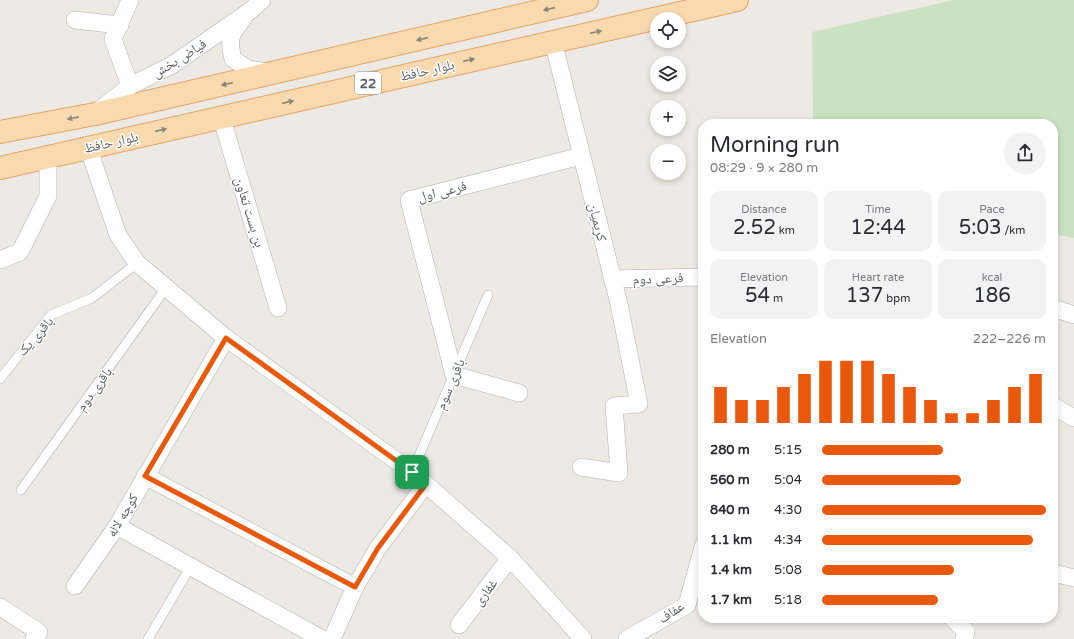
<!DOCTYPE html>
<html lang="en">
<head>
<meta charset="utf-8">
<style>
	:root { --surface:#fff; --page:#f2f2f3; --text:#2b2b33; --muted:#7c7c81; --accent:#ea580c }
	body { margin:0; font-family:"Varela Round","Noto Naskh Arabic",sans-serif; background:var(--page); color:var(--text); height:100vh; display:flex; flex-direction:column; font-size:15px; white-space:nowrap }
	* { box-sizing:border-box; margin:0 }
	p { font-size:13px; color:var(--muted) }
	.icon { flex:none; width:22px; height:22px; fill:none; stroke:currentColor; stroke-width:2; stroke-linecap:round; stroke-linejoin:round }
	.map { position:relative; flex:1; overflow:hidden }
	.panel { position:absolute; left:698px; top:119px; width:360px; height:504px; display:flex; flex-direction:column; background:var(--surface); border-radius:16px; box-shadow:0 2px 6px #0003 }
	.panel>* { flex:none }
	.tools { position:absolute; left:650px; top:12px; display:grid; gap:8px }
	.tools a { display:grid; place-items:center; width:36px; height:36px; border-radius:50%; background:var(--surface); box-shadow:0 2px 6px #0003; font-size:20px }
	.pin { position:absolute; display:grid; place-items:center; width:34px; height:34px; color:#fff; margin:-17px; border-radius:8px; box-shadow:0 2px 6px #0006 }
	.round { display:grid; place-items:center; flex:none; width:42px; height:42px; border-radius:21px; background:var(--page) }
	.headline { display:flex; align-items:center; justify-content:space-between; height:68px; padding:0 12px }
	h1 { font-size:22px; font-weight:600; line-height:30px }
	.figures { display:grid; grid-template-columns:repeat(3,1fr); gap:6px; height:68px; padding:4px 12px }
	.figures div { display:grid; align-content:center; border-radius:10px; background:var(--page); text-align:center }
	.figures b { font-size:20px; font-weight:600 }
	.figures small { font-size:11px; font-weight:400 }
	.figures p { font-size:11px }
	.chart { height:112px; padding:8px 12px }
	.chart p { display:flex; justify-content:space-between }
	.chart svg { width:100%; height:72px; margin-top:4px; stroke:var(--accent); stroke-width:6 }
	ul { padding:0 12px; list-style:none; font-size:13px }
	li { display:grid; grid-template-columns:64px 48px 1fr; align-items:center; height:30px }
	li i { height:10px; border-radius:5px; background:var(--accent) }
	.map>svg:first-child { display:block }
</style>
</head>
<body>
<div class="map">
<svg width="1074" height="639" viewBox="0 0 1074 639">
	<rect width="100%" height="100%" fill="#ede9e4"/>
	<polygon fill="#cae2c2" points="954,0 1074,0 1074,238 1053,234 1053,124 813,124 812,32"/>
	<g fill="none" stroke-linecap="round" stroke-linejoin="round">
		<defs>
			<g id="lane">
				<polyline points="0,379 51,315 92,298 137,263"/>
				<polyline points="412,472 488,295"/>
				<polyline points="21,490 166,288"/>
				<polyline points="148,639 191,566"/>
			</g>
			<g id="street">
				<path d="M243,19c-13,16 -15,19 -10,40l15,10 19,3"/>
				<polyline points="75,20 120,25"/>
				<polyline points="553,41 619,304 639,404 614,406 619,473 581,467"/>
				<polyline points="130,86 113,39 130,0"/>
				<polyline points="97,112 130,86 172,65 250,11 262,0"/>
				<polyline points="221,116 278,308"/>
				<polyline points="88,147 118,235 137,263 226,338 412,472 510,558 583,639"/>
				<polyline points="0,260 20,252 48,196 48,156"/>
				<polyline points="612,279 703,277"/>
				<polyline points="1053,308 1074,315"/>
				<polyline points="519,393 454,375 409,200 581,156"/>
				<polyline points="1053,406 1074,418"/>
				<polyline points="145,476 355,587"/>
				<polyline points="117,526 322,639"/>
				<polyline points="1053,573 1074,578"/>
				<polyline points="75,586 117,526 226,338"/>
				<polyline points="0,607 39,632 34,639"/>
				<polyline points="952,618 966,631 964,639"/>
				<polyline points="459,625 510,558"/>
				<polyline points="332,639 355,587 378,548 426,484"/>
				<polyline points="627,639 687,605 703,547"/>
			</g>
			<g id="primary">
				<polyline points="0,132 95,114 587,0"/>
				<polyline points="0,168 737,0"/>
			</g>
		</defs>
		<use href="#lane" stroke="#afb2b5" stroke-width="10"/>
		<use href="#street" stroke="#afb2b5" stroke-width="18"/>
		<use href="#primary" stroke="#e5a365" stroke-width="24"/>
		<use href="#lane" stroke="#fff" stroke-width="9"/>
		<use href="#street" stroke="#fff" stroke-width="17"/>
		<use href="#primary" stroke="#f8daae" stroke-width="22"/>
	</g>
	<defs><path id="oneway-solid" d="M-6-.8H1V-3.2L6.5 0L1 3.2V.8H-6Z"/></defs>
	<g fill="#8b857a">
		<use href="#oneway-solid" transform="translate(549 9) rotate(167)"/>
		<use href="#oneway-solid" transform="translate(596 32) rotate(-13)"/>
		<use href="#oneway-solid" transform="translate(422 39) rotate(167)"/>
		<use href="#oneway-solid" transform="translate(469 60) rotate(-13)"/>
		<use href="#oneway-solid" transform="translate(227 84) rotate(167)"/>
		<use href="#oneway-solid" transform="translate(288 102) rotate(-13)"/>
		<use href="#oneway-solid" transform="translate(73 118) rotate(169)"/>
		<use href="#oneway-solid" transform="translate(161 130) rotate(-13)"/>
	</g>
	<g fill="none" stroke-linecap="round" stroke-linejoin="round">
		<defs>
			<polygon id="route" points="226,338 412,472 426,484 378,548 355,587 145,476"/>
		</defs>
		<use href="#route" stroke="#fff" stroke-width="8"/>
		<use href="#route" stroke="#ea580c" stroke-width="5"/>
	</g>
	<g text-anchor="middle" stroke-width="3" stroke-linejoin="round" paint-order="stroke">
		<rect fill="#fff" stroke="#8d9092" stroke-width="1" x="355" y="72" width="26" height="22" rx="3"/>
		<g font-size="13" font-weight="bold" fill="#5c6063">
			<text x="368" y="88">22</text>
		</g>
		<g font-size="14" fill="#5c6063" stroke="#fff">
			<text transform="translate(179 58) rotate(-32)" y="5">فیاض بخش</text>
			<text transform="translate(427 70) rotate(-13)" y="5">بلوار حافظ</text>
			<text transform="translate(111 142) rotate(-13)" y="5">بلوار حافظ</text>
			<text transform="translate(442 191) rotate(-14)" y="5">فرعی اول</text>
			<text transform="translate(250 212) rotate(73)" y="5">بن‌ بست تعاون</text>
			<text transform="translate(598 222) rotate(76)" y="5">کریمیان</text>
			<text transform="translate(658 278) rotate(-2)" y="5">فرعی دوم</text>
			<text transform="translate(35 336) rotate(-49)" y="5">باقری یک</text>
			<text transform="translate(450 384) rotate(-67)" y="5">باقری سوم</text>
			<text transform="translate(94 389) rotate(-54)" y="5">باقری دوم</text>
			<text transform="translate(122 515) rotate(-59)" y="5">کوچه لاله</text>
			<text transform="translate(485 592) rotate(-53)" y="5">غفاری</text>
			<text transform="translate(671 612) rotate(-34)" y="5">عفاف</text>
		</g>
	</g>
</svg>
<div class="tools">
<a><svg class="icon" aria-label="locate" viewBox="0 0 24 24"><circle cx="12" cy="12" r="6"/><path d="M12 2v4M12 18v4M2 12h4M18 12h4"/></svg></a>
<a><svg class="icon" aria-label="layers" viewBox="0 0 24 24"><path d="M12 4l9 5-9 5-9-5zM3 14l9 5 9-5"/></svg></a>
<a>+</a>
<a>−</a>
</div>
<div class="pin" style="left:412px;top:472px;background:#1e9e55"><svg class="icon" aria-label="arrive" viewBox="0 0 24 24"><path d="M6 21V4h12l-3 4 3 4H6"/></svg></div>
<section class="panel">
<div class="headline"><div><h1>Morning run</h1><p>08:29 · 9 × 280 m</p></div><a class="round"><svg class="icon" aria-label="share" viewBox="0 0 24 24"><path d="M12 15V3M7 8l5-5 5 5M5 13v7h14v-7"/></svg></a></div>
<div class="figures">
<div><p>Distance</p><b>2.52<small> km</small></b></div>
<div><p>Time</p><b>12:44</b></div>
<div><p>Pace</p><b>5:03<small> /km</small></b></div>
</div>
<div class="figures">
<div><p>Elevation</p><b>54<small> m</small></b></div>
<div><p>Heart rate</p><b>137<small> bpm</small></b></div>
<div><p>kcal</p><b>186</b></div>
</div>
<div class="chart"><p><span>Elevation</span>222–226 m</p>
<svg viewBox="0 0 160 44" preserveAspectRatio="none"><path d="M5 44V22M15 44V30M25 44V30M35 44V22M45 44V14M55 44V6M65 44V6M75 44V6M85 44V14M95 44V22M105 44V30M115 44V38M125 44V38M135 44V30M145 44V22M155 44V14"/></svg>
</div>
<ul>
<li><b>280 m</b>5:15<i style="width:54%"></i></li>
<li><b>560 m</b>5:04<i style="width:62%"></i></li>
<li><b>840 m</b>4:30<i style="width:100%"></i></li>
<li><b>1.1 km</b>4:34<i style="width:94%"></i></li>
<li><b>1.4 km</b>5:08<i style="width:59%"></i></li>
<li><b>1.7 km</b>5:18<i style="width:52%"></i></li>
</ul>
</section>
</div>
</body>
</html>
